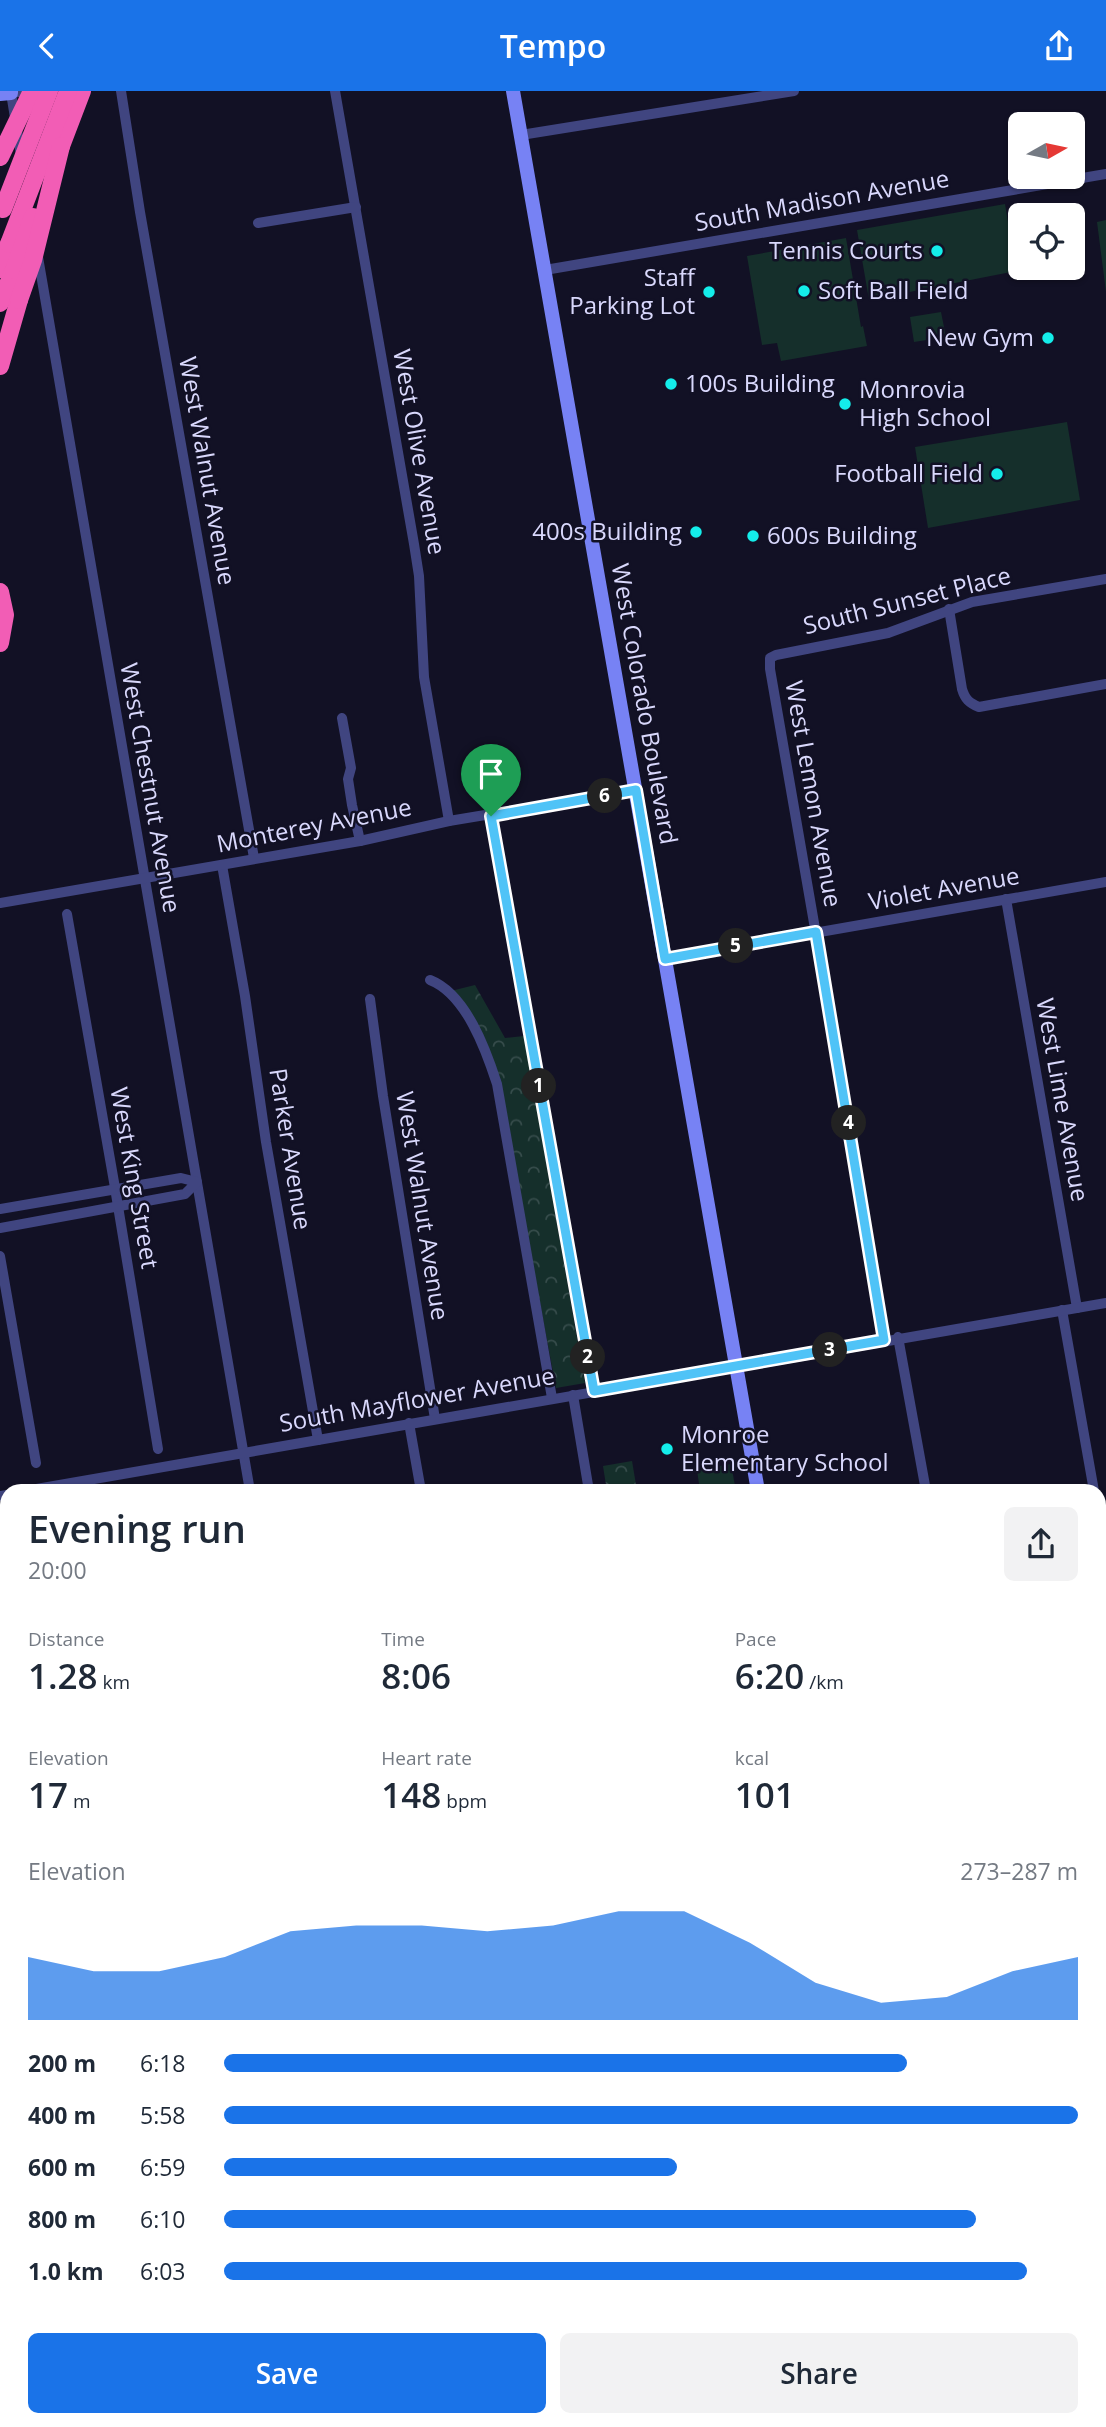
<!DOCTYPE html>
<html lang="en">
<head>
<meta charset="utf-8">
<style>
	:root { --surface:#fff; --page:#f2f2f3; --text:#1f2937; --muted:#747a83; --accent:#1a73e8 }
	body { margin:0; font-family:"Open Sans",sans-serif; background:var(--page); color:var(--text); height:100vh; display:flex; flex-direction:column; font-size:26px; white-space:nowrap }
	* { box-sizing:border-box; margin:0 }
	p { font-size:23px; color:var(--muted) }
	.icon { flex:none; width:38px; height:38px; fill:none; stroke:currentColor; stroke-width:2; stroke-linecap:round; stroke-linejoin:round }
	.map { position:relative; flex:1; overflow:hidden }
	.side { position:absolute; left:0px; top:1393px; width:1106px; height:943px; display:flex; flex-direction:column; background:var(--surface); border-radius:21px 21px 0 0; box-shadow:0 2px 5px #0004 }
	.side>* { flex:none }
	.needle { width:46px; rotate:81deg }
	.fabs { position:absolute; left:1008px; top:21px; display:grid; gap:14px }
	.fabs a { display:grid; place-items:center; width:77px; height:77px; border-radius:10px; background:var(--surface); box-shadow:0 2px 5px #0004; font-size:35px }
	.pin { position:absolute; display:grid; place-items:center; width:60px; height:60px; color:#fff; margin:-72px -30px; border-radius:50% 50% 50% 0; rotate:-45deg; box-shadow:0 0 7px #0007 }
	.pin .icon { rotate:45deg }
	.km { position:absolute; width:35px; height:35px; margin:-18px; border-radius:50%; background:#222; color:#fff; font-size:19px; line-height:35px; text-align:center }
	.round { display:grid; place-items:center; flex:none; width:74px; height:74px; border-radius:10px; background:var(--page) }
	.summary { display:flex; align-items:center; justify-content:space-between; height:119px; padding:0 28px }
	h1 { font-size:38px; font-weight:600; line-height:52px }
	.figures { display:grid; grid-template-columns:repeat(3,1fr); gap:10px; height:119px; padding:7px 28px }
	.figures div { display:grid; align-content:center }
	.figures b { font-size:35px; font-weight:600 }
	.figures small { font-size:19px; font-weight:400 }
	.figures p { font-size:19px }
	.chart { height:196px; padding:14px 28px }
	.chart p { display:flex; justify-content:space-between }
	.chart svg { width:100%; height:126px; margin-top:7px; fill:var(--accent); opacity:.7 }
	.button { display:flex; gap:14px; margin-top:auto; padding:14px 28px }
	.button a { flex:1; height:80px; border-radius:10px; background:var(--accent); color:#fff; font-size:28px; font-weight:600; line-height:80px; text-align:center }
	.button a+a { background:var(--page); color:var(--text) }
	ul { padding:0 28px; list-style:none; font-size:23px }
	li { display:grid; grid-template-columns:112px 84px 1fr; align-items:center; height:52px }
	li i { height:18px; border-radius:9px; background:var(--accent) }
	header { display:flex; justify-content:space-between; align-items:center; height:91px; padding:0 28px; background:var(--accent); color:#fff; font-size:32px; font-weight:600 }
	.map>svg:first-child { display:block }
</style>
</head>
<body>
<header><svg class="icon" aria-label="back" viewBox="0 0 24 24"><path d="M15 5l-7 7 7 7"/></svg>Tempo<svg class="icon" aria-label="share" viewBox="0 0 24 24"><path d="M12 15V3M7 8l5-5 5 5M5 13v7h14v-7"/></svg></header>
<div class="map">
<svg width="1106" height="2336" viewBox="0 0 1106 2336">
	<defs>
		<pattern id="grass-tufts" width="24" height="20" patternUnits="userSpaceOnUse" patternTransform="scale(1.75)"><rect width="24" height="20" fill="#152f2b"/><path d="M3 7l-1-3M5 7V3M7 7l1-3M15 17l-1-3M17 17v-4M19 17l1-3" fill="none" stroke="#364c4b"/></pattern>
		<pattern id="park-crowns" width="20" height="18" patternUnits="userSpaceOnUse" patternTransform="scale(1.75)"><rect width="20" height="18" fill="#152f2b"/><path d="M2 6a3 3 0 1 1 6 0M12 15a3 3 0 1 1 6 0" fill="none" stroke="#364c4b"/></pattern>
	</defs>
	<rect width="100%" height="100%" fill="#121125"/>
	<polygon fill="url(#grass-tufts)" points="0,1756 7,1796 7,1823 3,1824 0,1804"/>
	<g fill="url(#park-crowns)">
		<polygon points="475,894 505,947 524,945 585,1292 556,1297 499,993 451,900"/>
		<polygon points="632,1370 637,1400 607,1400 603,1375"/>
	</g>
	<g fill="#152f2b">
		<polygon points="1005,113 1016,180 869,209 857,139"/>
		<polygon points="1106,129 1106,201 1097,131"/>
		<polygon points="846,147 861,236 863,235 867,255 781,270 777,252 762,254 747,165"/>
		<polygon points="941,221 946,246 914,251 910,226"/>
		<polygon points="1067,331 1080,409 928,437 915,356"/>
		<polygon points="731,1373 736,1400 700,1400 697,1379"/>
	</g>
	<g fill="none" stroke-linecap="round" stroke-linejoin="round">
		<g stroke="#404580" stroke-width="10">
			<polyline points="121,0 140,121 254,767"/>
			<polyline points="335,0 414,453 419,485 424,586 449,730"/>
			<polyline points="521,44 794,0"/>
			<polyline points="21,64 11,2 25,0"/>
			<polyline points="258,132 356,116"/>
			<polyline points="38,166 250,1400"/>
			<polyline points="545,179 1106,83"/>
			<path d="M949,518l13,80c3,10 7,14 17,18l127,-23"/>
			<polyline points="342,627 351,677 348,688 352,714 360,750"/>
			<polyline points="491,725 594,1300"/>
			<polyline points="222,774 245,905 266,1051 318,1349"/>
			<polyline points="1006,808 1077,1217"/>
			<polyline points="0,812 360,750 449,730 636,699"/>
			<polyline points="67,823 114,1091 158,1358"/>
			<polyline points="665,868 1106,791"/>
			<path d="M430,889c36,14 56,70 67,104l55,314"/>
			<polyline points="370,908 383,1005 435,1328"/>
			<polyline points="0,1118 181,1087 197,1091 185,1103 0,1137"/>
			<polyline points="0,1165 36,1372"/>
			<polyline points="1062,1219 1094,1400"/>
			<polyline points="898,1246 926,1400"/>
			<polyline points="884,1249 857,1080 770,578 770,567 776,564 888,542 972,511 1106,488"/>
			<polyline points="573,1304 589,1400"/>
			<polyline points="409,1332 421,1400"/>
			<polyline points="25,1400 1106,1212"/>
			<polyline points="0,1405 7,1404"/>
			<polyline points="1099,1426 1106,1464"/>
			<polyline points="1099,1494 1106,1493"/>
			<polyline points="1099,1778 1106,1776"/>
			<polyline points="1099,2060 1106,2059"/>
			<polyline points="0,2250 7,2249"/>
			<polyline points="243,2329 245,2336"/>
			<polyline points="412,2329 413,2336"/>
			<polyline points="583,2329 584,2336"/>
			<polyline points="751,2329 752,2336"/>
			<polyline points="1088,2329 1089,2336"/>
		</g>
		<g stroke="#7782f4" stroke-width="14">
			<polyline points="513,0 758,1400"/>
			<polyline points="0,3 11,2 11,0"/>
			<polyline points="919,2329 921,2336"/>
		</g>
		<g stroke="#b068f3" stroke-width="14">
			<polyline points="0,1855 7,1896"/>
			<polyline points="0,1956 7,1996"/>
			<polyline points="65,2329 66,2336"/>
			<polyline points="84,2329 85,2336"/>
		</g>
		<g stroke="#f25db5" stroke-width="18">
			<polyline points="61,55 82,0"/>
			<polyline points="0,178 9,153"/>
			<polyline points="0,212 14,179"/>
			<polyline points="0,275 19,209"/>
			<polyline points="0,501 5,524 0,552"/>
		</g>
		<g stroke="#f25db5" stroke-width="18">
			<polyline points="0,66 32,0"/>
			<polyline points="3,118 49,0"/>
			<polyline points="9,153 68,0"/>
			<polyline points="14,179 33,126"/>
			<polyline points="19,209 33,169 61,55"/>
		</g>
	</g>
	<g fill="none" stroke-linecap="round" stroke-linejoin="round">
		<defs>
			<polygon id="route" points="636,699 665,868 816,841 884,1249 594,1300 491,725"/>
		</defs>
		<use href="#route" stroke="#fff" stroke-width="14"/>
		<use href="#route" stroke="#4fc3f7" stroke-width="9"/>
	</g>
	<g fill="#14edea" stroke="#121125" stroke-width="2.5">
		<circle cx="937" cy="160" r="7"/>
		<circle cx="804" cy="200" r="7"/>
		<circle cx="709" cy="201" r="7"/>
		<circle cx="1048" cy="247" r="7"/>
		<circle cx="671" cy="293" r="7"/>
		<circle cx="845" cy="313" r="7"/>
		<circle cx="997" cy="383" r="7"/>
		<circle cx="696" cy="441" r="7"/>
		<circle cx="753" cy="445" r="7"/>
		<circle cx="667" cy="1358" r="7"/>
	</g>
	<g text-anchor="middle" stroke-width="5" stroke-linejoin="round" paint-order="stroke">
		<g font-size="24" fill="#d9d8fc" stroke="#121125">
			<text transform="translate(822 110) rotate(-10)" y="8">South Madison Avenue</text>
			<text transform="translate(419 361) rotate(80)" y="8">West Olive Avenue</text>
			<text transform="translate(207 380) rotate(80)" y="8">West Walnut Avenue</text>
			<text transform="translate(907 510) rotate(-14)" y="8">South Sunset Place</text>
			<text transform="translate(644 613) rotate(80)" y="8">West Colorado Boulevard</text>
			<text transform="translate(150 697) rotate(80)" y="8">West Chestnut Avenue</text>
			<text transform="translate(813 703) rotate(80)" y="8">West Lemon Avenue</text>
			<text transform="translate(314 735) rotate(-11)" y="8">Monterey Avenue</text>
			<text transform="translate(944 798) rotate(-10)" y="8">Violet Avenue</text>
			<text transform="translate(1062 1009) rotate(80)" y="8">West Lime Avenue</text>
			<text transform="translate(290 1058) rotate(81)" y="8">Parker Avenue</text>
			<text transform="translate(134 1087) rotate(80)" y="8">West King Street</text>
			<text transform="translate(422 1115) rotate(81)" y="8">West Walnut Avenue</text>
			<text transform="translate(417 1309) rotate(-10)" y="8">South Mayflower Avenue</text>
		</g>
		<g font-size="24" fill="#d9d8fc" stroke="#121125" text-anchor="end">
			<text x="923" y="168">Tennis Courts</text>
			<text x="695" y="195">Staff<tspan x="695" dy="28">Parking Lot</tspan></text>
			<text x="818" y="208" text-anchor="start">Soft Ball Field</text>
			<text x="1034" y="255">New Gym</text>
			<text x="685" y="301" text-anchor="start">100s Building</text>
			<text x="859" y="307" text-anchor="start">Monrovia<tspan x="859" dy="28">High School</tspan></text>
			<text x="983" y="391">Football Field</text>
			<text x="682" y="449">400s Building</text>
			<text x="767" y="453" text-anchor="start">600s Building</text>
			<text x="681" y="1352" text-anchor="start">Monroe<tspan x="681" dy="28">Elementary School</tspan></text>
		</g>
	</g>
</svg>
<div class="fabs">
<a><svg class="needle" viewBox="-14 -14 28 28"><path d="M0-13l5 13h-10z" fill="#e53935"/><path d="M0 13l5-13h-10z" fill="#747a83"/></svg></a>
<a><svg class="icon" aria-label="locate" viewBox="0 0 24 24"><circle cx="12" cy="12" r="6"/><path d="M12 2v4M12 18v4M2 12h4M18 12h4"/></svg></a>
</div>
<div class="pin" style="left:491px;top:725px;background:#1e9e55"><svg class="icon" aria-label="arrive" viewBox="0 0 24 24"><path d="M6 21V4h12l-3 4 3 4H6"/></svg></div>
<b class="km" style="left:539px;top:995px">1</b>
<b class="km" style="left:588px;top:1266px">2</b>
<b class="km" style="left:830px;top:1259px">3</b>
<b class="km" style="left:849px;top:1032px">4</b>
<b class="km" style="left:736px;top:855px">5</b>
<b class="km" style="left:605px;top:705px">6</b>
<section class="side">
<div class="summary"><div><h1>Evening run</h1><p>20:00</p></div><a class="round"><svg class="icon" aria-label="share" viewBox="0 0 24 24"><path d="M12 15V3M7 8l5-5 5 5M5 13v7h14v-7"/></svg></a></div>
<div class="figures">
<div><p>Distance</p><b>1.28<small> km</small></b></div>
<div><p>Time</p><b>8:06</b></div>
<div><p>Pace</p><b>6:20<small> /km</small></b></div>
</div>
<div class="figures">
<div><p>Elevation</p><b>17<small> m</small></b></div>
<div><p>Heart rate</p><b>148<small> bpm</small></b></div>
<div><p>kcal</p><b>101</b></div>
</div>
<div class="chart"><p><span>Elevation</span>273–287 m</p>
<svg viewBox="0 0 160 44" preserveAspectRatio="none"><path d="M0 44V22L10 27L20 27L30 22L40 13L50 11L60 11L70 13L80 11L90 6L100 6L110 17L120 31L130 38L140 36L150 27L160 22V44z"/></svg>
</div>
<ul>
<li><b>200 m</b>6:18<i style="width:80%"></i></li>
<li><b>400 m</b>5:58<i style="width:100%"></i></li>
<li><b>600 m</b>6:59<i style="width:53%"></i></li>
<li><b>800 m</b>6:10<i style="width:88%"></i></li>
<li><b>1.0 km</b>6:03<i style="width:94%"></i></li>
</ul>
<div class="button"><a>Save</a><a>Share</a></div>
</section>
</div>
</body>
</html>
